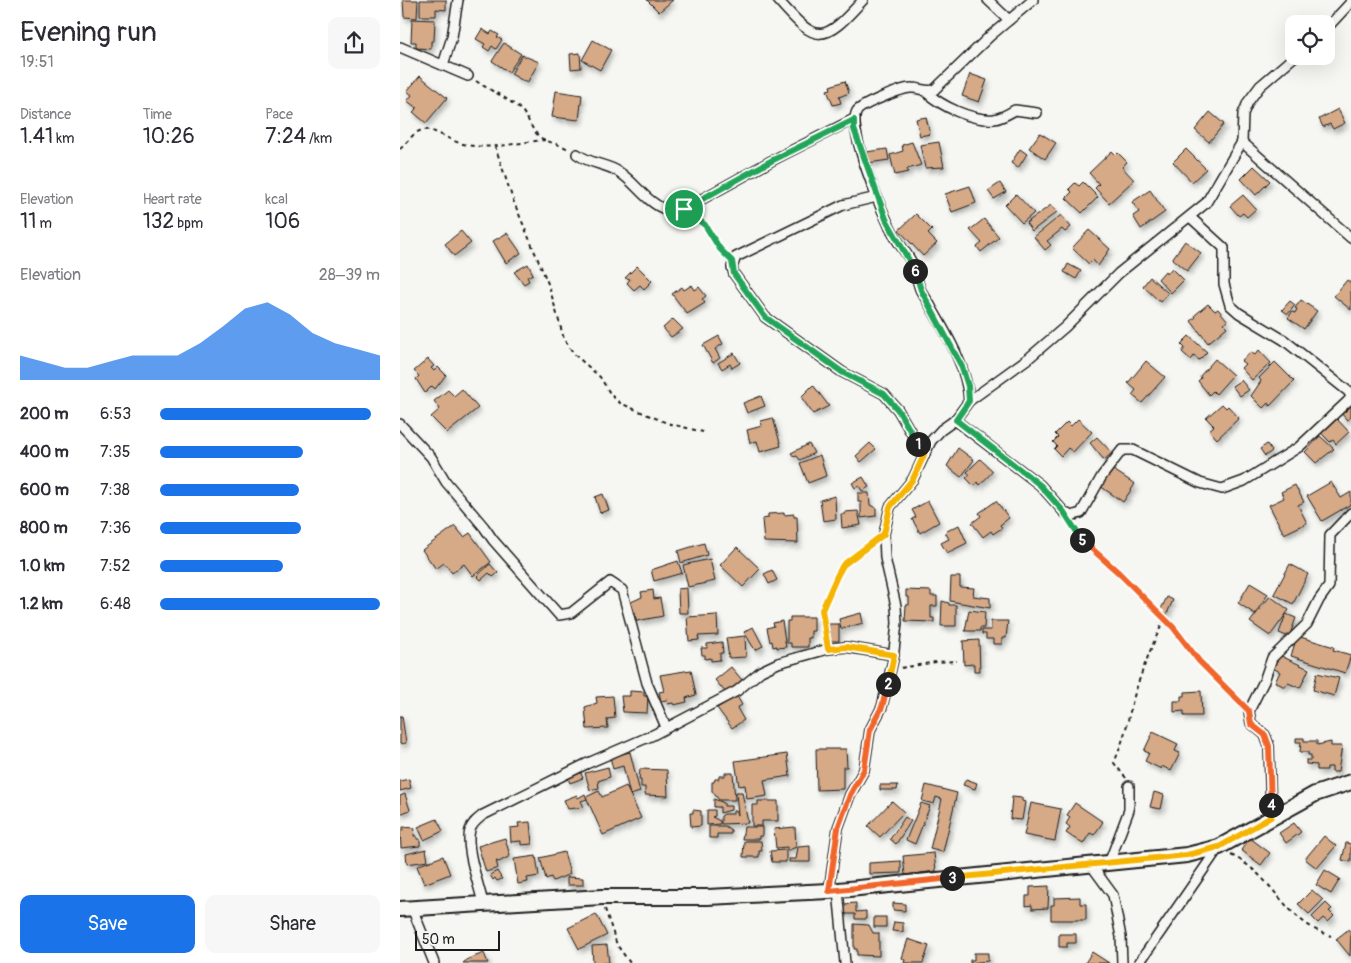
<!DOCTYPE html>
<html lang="en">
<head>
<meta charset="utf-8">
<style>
	:root { --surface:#fff; --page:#f7f7f7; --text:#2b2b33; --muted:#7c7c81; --accent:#1a73e8 }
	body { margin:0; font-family:Pangolin,sans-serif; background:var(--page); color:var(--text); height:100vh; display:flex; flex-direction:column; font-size:19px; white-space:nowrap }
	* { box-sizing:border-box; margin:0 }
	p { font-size:16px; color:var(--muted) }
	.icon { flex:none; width:28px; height:28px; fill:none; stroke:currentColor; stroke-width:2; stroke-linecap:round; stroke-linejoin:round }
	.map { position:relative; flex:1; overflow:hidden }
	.side { display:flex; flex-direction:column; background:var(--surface); width:400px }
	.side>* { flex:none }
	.buttons { position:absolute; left:885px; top:15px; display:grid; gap:10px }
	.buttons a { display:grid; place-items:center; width:50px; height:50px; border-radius:10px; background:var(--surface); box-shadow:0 5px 20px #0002; font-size:25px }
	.scale { position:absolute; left:15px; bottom:12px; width:85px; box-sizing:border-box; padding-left:5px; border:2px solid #1c1c1c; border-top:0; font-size:14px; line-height:18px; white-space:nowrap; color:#1c1c1c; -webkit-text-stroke:4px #f6f6f2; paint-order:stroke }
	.pin { position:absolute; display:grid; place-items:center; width:42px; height:42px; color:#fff; margin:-21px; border:2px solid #fff; border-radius:50%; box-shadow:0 1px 5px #0007 }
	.km { position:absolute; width:25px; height:25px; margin:-12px; border-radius:50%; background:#222; color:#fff; font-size:14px; line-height:25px; text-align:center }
	.round { display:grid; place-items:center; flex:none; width:52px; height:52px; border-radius:10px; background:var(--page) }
	.summary { display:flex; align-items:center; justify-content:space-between; height:85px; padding:0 20px }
	h1 { font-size:28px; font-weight:600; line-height:38px }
	.metrics { display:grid; grid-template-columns:repeat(3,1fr); gap:8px; height:85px; padding:5px 20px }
	.metrics div { display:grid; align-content:center }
	.metrics b { font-size:21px; font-weight:600 }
	.metrics small { font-size:14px; font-weight:400 }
	.metrics p { font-size:14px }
	.chart { height:140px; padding:10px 20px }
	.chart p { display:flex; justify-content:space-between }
	.chart svg { width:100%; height:90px; margin-top:5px; fill:var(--accent); opacity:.7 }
	.primary-button { display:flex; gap:10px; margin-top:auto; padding:10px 20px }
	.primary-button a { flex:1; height:58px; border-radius:10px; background:var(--accent); color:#fff; font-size:20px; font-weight:600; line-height:58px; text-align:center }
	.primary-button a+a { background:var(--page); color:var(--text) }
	ul { padding:0 20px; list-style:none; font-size:16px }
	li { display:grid; grid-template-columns:80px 60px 1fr; align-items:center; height:38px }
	li i { height:12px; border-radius:6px; background:var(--accent) }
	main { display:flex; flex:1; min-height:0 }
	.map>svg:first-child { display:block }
</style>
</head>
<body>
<main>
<section class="side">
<div class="summary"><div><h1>Evening run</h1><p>19:51</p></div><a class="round"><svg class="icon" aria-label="share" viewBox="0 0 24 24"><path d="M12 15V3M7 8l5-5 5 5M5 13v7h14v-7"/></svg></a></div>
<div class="metrics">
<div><p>Distance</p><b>1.41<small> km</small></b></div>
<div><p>Time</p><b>10:26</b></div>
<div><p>Pace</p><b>7:24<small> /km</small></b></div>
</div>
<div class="metrics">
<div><p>Elevation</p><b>11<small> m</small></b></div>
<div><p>Heart rate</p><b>132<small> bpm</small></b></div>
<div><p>kcal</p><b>106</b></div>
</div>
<div class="chart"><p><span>Elevation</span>28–39 m</p>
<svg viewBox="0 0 160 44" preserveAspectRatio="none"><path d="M0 44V32L10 35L20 38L30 38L40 35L50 32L60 32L70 32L80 26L90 18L100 9L110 6L120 12L130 21L140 26L150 29L160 32V44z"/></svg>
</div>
<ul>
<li><b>200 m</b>6:53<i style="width:96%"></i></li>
<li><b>400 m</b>7:35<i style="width:65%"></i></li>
<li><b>600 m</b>7:38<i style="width:63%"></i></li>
<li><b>800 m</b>7:36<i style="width:64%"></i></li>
<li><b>1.0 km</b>7:52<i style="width:56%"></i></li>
<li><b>1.2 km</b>6:48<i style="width:100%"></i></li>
</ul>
<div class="primary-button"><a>Save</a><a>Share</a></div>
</section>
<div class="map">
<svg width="951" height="963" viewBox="0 0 951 963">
	<defs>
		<filter id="shadow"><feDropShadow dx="2.5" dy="4" stdDeviation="2.5" flood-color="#0004"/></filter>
	</defs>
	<rect width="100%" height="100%" fill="#f6f6f2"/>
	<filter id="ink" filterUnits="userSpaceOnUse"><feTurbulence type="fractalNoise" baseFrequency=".02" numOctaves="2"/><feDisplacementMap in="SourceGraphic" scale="10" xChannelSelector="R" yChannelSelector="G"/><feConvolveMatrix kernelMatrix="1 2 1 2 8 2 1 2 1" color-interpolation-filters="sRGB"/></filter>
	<g filter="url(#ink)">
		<g fill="#d6a987" stroke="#1c1c1c" filter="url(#shadow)">
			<polygon points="3,0 18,0 17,18 4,17"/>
			<polygon points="20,0 46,0 46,10 36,9 36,16 20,16"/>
			<polygon points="247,0 273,0 259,12"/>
			<polygon points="12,19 35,20 34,41 31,41 31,49 16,48 16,42 11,42"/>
			<polygon points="82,29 90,34 92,31 99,35 97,37 102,40 96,49 92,46 89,51 83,47 85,44 76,39"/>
			<polygon points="193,40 211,50 200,70 182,60"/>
			<polygon points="104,43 121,54 109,72 92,61"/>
			<polygon points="180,53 181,68 171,69 170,54"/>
			<polygon points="122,55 139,62 127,83 111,74"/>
			<polygon points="570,74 587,80 579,102 562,96"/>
			<polygon points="20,76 47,98 26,123 13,112 17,108 7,101 12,95 7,91"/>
			<polygon points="445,81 449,93 439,97 441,103 433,105 427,90 431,89 430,86"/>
			<polygon points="156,91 182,95 179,120 152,117"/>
			<polygon points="938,109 945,123 933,129 930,124 923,127 919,119"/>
			<polygon points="810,112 824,124 809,142 795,130"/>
			<polygon points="526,117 530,134 520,136 516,119"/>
			<polygon points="640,133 656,143 645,159 629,148"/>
			<polygon points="512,142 521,165 507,169 508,172 495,175 490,155 503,151 502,145"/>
			<polygon points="539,142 544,167 525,168 520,145"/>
			<polygon points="487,149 489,160 468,163 466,152"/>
			<polygon points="620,149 627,154 618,168 611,163"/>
			<polygon points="786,149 806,169 792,182 773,162"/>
			<polygon points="712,151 716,155 718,153 727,162 722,167 734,180 709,203 695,188 699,184 689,173"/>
			<polygon points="854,166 870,181 856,195 841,179"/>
			<polygon points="683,182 698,197 682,213 666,198 672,192 669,189 675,183 679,186"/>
			<polygon points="600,183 606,192 594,199 588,191"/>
			<polygon points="570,186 576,203 552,212 545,194"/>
			<polygon points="750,190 765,212 741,229 733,216 739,212 732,202"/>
			<polygon points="616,194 634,213 622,223 605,205"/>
			<polygon points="843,195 856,209 847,217 843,213 839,216 830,206"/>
			<polygon points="651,205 657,212 632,231 626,223"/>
			<polygon points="516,214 532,230 528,234 537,243 523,256 499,230"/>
			<polygon points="661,215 671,227 665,232 662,229 647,241 651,245 645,250 634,237"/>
			<polygon points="584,219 599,237 581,252 577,247 582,243 570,230"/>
			<polygon points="689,230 710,249 698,266 693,260 689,264 672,248"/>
			<polygon points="61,231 71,243 54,256 45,244"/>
			<polygon points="107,233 121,253 106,263 93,241"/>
			<polygon points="785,241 801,253 787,271 772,259"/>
			<polygon points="128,264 133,274 127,277 129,281 124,284 114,272"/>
			<polygon points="668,264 681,271 676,279 664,272"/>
			<polygon points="237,266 252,281 244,289 240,285 234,290 227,283 230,279 225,278"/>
			<polygon points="772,268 784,280 771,293 758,279 765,271 767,274"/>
			<polygon points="750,277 768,293 760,302 743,286"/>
			<polygon points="947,280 951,283 951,310 934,296"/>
			<polygon points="292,285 295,290 299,287 306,296 302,299 305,303 287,314 272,294 282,287 284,290"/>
			<polygon points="901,300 917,311 904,329 888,318 892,312 895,313 897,309 895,308"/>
			<polygon points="890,301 895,305 888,314 882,310"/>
			<polygon points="808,304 815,311 818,309 828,321 824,324 827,327 808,343 791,321 796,317 795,315"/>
			<polygon points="273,319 283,329 271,337 263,328"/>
			<polygon points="319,336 323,344 315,349 320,358 313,363 303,345"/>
			<polygon points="789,336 807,352 799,360 794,356 791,360 782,352 785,348 781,344"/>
			<polygon points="859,350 871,363 852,380 841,368 845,364 841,361 851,352 855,355"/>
			<polygon points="334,353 340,363 332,368 330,364 322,369 318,363"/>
			<polygon points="28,359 34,366 31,368 34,371 38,367 46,375 35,389 32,386 25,393 16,379 19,376 14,371"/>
			<polygon points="815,359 833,375 816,394 813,391 809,395 798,381 801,378 800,376"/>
			<polygon points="746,361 765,377 742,403 732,395 736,390 728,383"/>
			<polygon points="875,362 894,381 870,406 868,403 863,408 851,396 861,381 859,378"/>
			<polygon points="841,380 849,390 840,396 832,386"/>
			<polygon points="413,385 429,406 413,414 401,397"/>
			<polygon points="62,389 78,408 47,433 31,417 40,409 34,401 48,390 54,396"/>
			<polygon points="361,396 365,406 347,413 343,403"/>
			<polygon points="951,403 951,417 947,420 940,412"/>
			<polygon points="822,404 826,408 828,406 839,418 817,439 809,430 814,426 806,418"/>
			<polygon points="373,418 381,446 360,452 357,441 350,443 347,430 362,426 361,421"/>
			<polygon points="678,419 692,432 673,452 668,448 661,456 654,449 657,446 653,442 658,437 655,434 667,422 671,426"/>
			<polygon points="937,419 949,432 936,444 933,440 930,442 921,433"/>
			<polygon points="920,436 934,449 916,463 905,452"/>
			<polygon points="697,437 712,453 704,460 690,443"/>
			<polygon points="470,443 476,449 461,462 456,456"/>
			<polygon points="409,444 414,453 400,460 397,456 394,457 391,453"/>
			<polygon points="867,444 872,451 865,456 860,449"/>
			<polygon points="558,448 574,460 561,477 547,466"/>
			<polygon points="420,455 426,476 408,483 400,463"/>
			<polygon points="580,459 593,471 580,485 577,482 574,486 566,478 570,475 567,472"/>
			<polygon points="712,469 735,484 723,502 700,486"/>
			<polygon points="463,477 469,487 462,491 459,486 455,488 452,483"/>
			<polygon points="931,482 941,498 951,492 951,504 922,521 907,496"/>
			<polygon points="895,485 904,502 898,505 907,523 884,534 869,505 884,498 881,492"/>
			<polygon points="458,493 469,493 470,505 476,508 476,516 461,518 461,502 458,502"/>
			<polygon points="203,494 209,510 200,513 195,497"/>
			<polygon points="435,496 436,519 423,521 420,500"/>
			<polygon points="528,501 539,522 520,533 512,519 516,517 512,510"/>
			<polygon points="596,501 609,518 600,525 602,528 593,534 591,531 583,537 572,523 581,516 579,513"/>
			<polygon points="458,511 461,525 442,528 441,514 445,514 445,512"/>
			<polygon points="384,513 384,515 394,514 394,517 397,517 398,543 364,542 362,519 368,518 368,514"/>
			<polygon points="559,525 567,543 547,553 541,543 549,539 545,532"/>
			<polygon points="55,526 64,537 70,533 91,562 73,576 64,564 52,573 44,563 36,569 22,550"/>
			<polygon points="304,543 307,555 281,563 278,551"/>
			<polygon points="337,547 360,569 343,587 320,565"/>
			<polygon points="310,559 315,581 288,587 283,565"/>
			<polygon points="278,561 282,573 254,581 251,570"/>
			<polygon points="90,564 98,573 93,577 89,573 81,580 77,576"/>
			<polygon points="890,564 908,574 893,604 874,594"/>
			<polygon points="372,570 377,580 369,584 364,574"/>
			<polygon points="551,577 560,577 560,587 574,588 573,596 590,598 590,608 550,601"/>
			<polygon points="850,583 868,594 855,614 838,603"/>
			<polygon points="287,588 288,613 279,613 278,589"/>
			<polygon points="253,590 254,599 260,598 263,616 237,621 231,602 242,597 241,592"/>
			<polygon points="506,590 531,591 531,596 537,596 537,606 531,606 531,618 534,618 534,622 505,621 506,605 509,605 509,597 506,597"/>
			<polygon points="870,596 889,610 870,636 850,622"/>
			<polygon points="767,597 773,600 766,616 759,613"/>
			<polygon points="542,601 549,603 549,605 556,605 556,626 541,626"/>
			<polygon points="569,610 585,612 584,628 580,628 580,631 565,631"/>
			<polygon points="461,613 463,623 441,629 439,619"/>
			<polygon points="886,614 896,618 889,637 879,633"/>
			<polygon points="317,615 318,635 298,636 299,640 289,641 287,617"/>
			<polygon points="390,617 414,617 414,631 411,631 411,638 408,638 408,647 391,647 391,643 387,643 387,621 390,621"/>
			<polygon points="382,621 386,647 377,648 377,646 373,647 372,641 370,642 367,628 374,626 373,623"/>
			<polygon points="591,621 608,621 606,638 602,638 602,644 593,644 593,639 586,639 586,634 582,634 582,630 591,630"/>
			<rect x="429" y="624" width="10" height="17"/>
			<polygon points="353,627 363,646 355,650 344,632"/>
			<polygon points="345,636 346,657 329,658 326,638"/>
			<polygon points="897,636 934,647 933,650 951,655 945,673 891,656"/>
			<polygon points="579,640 580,671 574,671 574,664 564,665 563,641"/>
			<polygon points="322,642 323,653 320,653 320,660 311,661 311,658 305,659 305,655 302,655 301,648 307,648 307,644"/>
			<polygon points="879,655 909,669 900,688 888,683 885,687 875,682 880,672 873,668"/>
			<polygon points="331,667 342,680 326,693 315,680"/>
			<polygon points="291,670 296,695 286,698 287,702 274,705 273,703 268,704 267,700 261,701 259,692 264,691 260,675"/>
			<polygon points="917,673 939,678 934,696 913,690"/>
			<polygon points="230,691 244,692 244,696 248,696 247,713 223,712 221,696 230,696"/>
			<polygon points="801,691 802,716 784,716 784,711 774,712 774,701 781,701 781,696 785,696 785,692"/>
			<polygon points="213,696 215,718 207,719 208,728 187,729 185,707 197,703 196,697"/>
			<polygon points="337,696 342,705 337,708 344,720 332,728 317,708"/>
			<polygon points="0,716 2,716 6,743 0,744"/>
			<polygon points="753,732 778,744 775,751 780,753 771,771 762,766 761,769 745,761 749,753 744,751"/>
			<polygon points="896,738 904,738 904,741 917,741 917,745 931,742 931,746 942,746 938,772 932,772 932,767 927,767 927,770 917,770 917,765 906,764 906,760 911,760 911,755 908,755 908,752 900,752 901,742 896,742"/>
			<polygon points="416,749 446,749 447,767 443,767 443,789 417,790"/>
			<polygon points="230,752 240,792 230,795 223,766 213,769 210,757"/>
			<polygon points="387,754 390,776 364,780 367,796 347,799 345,785 339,786 335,761"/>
			<polygon points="208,767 210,777 198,781 199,788 190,790 185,773"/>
			<polygon points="240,769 267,770 268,796 245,795 245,787 241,787 241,780 239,780"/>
			<polygon points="180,771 183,778 170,783 167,776"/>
			<polygon points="325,773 333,773 335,800 319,800 312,791 312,782 314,782 315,779 319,779 319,776 325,776"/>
			<polygon points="9,779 11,788 0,791 0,781"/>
			<polygon points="566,779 577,783 575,789 563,785"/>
			<polygon points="480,785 498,785 497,790 480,790"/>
			<polygon points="526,785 557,793 543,852 530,849 542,799 536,797 534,804 522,801"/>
			<polygon points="226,786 241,818 203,835 186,797 199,791 202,797"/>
			<polygon points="336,792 342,792 348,823 321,824 321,816 324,814 333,814 333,811 336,811 338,815"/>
			<polygon points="754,792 764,795 761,809 750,807"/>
			<polygon points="5,794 10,810 0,814 0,796"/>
			<polygon points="185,794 187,799 181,801 184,807 168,809 164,800 177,795 178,798"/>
			<polygon points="612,797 622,798 622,801 625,802 622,820 610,819"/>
			<polygon points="314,799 324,803 324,806 331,806 331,810 320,813 320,807 314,807"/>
			<polygon points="358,801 378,801 378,821 362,821 362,826 352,826 352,805 358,805"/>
			<polygon points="492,801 504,812 480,837 468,826"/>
			<polygon points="521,803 530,806 515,844 506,840"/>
			<polygon points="631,803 661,809 655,841 624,835"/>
			<polygon points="675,803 703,822 694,835 690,833 683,844 666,833 670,827 666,824 670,817 667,815"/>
			<polygon points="293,810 301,811 301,826 291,827 290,813 293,813"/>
			<polygon points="307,810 315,810 315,816 312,817 320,821 320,824 307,825"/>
			<polygon points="505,817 511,821 496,844 490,839"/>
			<polygon points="37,819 43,831 24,840 18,827"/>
			<polygon points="130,822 132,844 121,845 121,841 111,842 110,828 119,827 118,823"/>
			<polygon points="894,823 901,832 886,843 879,833"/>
			<polygon points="309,826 325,826 331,830 331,834 317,834 317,838 309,838"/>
			<polygon points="3,827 15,828 14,836 17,836 17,839 20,839 20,846 1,848 0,830 3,830"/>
			<polygon points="344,827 362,827 362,836 359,836 359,839 342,839"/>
			<polygon points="395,827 396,847 387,851 387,847 376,848 374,829"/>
			<polygon points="924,836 936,846 917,868 905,859"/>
			<polygon points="105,838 110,856 99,862 96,861 98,868 86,872 78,846"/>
			<polygon points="850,838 870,853 861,865 841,850"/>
			<polygon points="344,841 361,841 362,851 359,851 359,857 343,857"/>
			<polygon points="946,843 951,844 951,862 942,860"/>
			<polygon points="410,846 410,862 389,862 389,859 396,859 398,847"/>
			<polygon points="26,849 28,861 7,864 6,854"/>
			<polygon points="386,850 386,862 372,862 370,851"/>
			<polygon points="164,852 170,874 153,881 151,877 146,879 140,858"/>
			<polygon points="534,853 536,871 505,875 503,856"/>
			<polygon points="43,856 50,874 24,884 17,866"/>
			<polygon points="136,856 139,876 127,878 128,882 118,884 114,859"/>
			<polygon points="501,861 501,873 469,874 469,863"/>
			<polygon points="925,870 940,879 931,894 916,885"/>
			<polygon points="97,871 102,879 97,881 95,878 93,880 90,875"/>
			<polygon points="167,877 183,878 183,885 167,885"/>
			<polygon points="649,886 648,908 632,909 632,905 626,906 626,896 630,896 630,887"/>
			<polygon points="912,890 923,900 909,914 898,904"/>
			<polygon points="680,897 680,904 686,904 686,920 651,920 651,905 654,905 654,898"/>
			<polygon points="456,903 456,912 466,911 466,919 455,919 455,914 444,914 444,904"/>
			<polygon points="493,903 505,904 505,911 493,910"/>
			<polygon points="926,903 932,909 929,911 934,916 928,922 923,918 918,923 912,917"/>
			<polygon points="196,914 207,935 179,949 168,928"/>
			<rect x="474" y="917" width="12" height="10"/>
			<polygon points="494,922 503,923 503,932 492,931"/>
			<polygon points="454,924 469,925 473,933 479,933 479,956 457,955 457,949 454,949"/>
			<polygon points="949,929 951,931 950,956 936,939"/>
			<polygon points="659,934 676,934 676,943 667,943 667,947 659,947"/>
			<polygon points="508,939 529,946 523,963 504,963 505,960 502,958"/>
			<polygon points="207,945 209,963 193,963 192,946"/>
			<polygon points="692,952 709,963 685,963"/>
			<polygon points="84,953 88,963 63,963 68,959"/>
			<polygon points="574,953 588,953 588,961 570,963 570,960 574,960"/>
		</g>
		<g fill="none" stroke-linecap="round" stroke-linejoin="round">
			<defs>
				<g id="street">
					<path d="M378,0c39,45 45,44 85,0"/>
					<polyline points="588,0 609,20"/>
					<polyline points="926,29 951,2"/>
					<polyline points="0,47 68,76"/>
					<polyline points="43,65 52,37 58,0"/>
					<path d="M526,92c15,14 46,29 68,27 8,-1 14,-5 21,-9l22,3"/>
					<polyline points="842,142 951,238"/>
					<path d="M177,154c15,11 28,9 42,18 16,10 28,31 46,37 6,2 13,1 19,0l87,-48 83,-42"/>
					<polyline points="477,197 443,205 336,257 332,267 334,274 365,317 442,372 484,394 498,410 524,455"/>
					<path d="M569,401c-2,-33 -21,-65 -38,-94 -3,-6 -7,-11 -10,-16 -4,-8 -4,-18 -8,-26 -5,-11 -14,-20 -20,-32 -10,-19 -47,-105 -36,-122 4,-6 47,-24 55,-23 8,0 13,4 22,2l56,-54 43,-36"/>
					<polyline points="555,420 640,485 664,512 671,516 681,513 702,476 722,450 733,450 800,483 822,489 844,481 899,447 947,402 951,398 949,392 884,340 839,313 830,305 824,284 824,248 790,217"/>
					<polyline points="0,424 31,457 46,482 84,527 93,540 159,615 171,613 210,582 222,590 247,683 266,727"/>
					<polyline points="871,817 869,746 865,735 851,723 849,711 864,681 872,658 907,624 919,600 929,586 930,535 951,513"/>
					<polyline points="709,863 729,810 729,786"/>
					<polyline points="691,865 713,895 721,937 722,963"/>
					<polyline points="438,890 445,963"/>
					<polyline points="429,891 438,828 450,795 464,770 470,730 482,707 493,660 497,623 496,606 485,558 484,534 490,507 513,479 531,441 541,430 555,420 569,401 630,357 665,327 719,273 806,203 842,142 843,114 848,102 860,86 895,56"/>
					<path d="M83,903c-4,-18 -18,-55 -13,-73 2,-7 8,-11 13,-15l103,-51 67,-29 84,-44 24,-20 17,-8 50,-14 18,-2 48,8"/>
					<polyline points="12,908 34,963"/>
					<polyline points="739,963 819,847"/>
				</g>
				<polyline id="secondary" points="0,909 202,897 307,897 429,891 787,855 819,847 915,794 951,782"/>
			</defs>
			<use href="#street" stroke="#1c1c1c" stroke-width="12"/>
			<use href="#secondary" stroke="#1c1c1c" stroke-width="18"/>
			<g stroke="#1c1c1c" stroke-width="2" stroke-dasharray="4 4" stroke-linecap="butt">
				<path d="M76,81c15,10 34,18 46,30 8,9 10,22 21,28 7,4 17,5 25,10"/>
				<polyline points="95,146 113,200 149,286 164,339 174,354 200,377 211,395 220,403 267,423 303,432"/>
				<path d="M0,149c7,-6 14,-18 23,-19 10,-2 27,11 40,14 26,7 55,-2 82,-4"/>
				<polyline points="293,214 305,225 326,255"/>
				<polyline points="671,525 680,538 719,573 773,627 799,661 842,704"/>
				<polyline points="426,641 422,610 437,576 443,565 475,542"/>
				<polyline points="501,668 536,662 557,661"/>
				<path d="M726,778l-12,-15c8,-19 13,-36 17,-56 8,-30 20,-60 33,-87"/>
				<path d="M831,855c44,21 52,66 100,81"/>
				<polyline points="205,909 217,945 230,963"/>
			</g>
			<use href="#street" stroke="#f6f6f2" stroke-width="9"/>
			<use href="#secondary" stroke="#f6f6f2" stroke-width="14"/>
		</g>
	</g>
	<g fill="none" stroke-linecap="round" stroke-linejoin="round" filter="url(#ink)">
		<defs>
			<polyline id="split-1" points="284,209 305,225 320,249 332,261 334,274 365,317 442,372 484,394 498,410 518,444"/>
			<polyline id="split-2" points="488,684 494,655 446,647 428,649 422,610 437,576 443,565 484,534 490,507 513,479 524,455 518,444"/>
			<polyline id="split-3" points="488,684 482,707 470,730 464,770 450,795 438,828 429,891 552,878"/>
			<polyline id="split-4" points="552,878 787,855 819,847 871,817 871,805"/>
			<polyline id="split-5" points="682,540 719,573 773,627 799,661 849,711 851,724 865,735 869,746 871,805"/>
			<polyline id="split-6" points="515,271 521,290 562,367 568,386 569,401 556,420 640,485 664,512 682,540"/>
			<polyline id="split-7" points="284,209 371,161 454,120 454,129 486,219 515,271"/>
		</defs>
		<use href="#split-1" stroke="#fff" stroke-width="10"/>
		<use href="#split-2" stroke="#fff" stroke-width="10"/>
		<use href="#split-3" stroke="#fff" stroke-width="10"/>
		<use href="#split-4" stroke="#fff" stroke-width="10"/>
		<use href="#split-5" stroke="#fff" stroke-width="10"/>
		<use href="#split-6" stroke="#fff" stroke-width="10"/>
		<use href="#split-7" stroke="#fff" stroke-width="10"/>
		<use href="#split-1" stroke="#22a559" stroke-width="6"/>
		<use href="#split-2" stroke="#f5b400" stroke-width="6"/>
		<use href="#split-3" stroke="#f0652b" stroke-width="6"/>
		<use href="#split-4" stroke="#f5b400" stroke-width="6"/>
		<use href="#split-5" stroke="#f0652b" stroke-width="6"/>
		<use href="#split-6" stroke="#22a559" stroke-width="6"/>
		<use href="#split-7" stroke="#22a559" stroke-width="6"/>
	</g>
</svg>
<div class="buttons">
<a><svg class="icon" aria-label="locate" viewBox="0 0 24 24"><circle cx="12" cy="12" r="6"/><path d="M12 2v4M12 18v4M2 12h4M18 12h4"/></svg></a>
</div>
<div class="scale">50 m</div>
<div class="pin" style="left:284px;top:209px;background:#1e9e55"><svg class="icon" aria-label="arrive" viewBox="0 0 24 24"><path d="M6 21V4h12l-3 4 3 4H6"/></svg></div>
<b class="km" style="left:518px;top:444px">1</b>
<b class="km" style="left:488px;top:684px">2</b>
<b class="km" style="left:552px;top:878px">3</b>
<b class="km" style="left:871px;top:805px">4</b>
<b class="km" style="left:682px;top:540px">5</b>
<b class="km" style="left:515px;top:271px">6</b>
</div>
</main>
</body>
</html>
